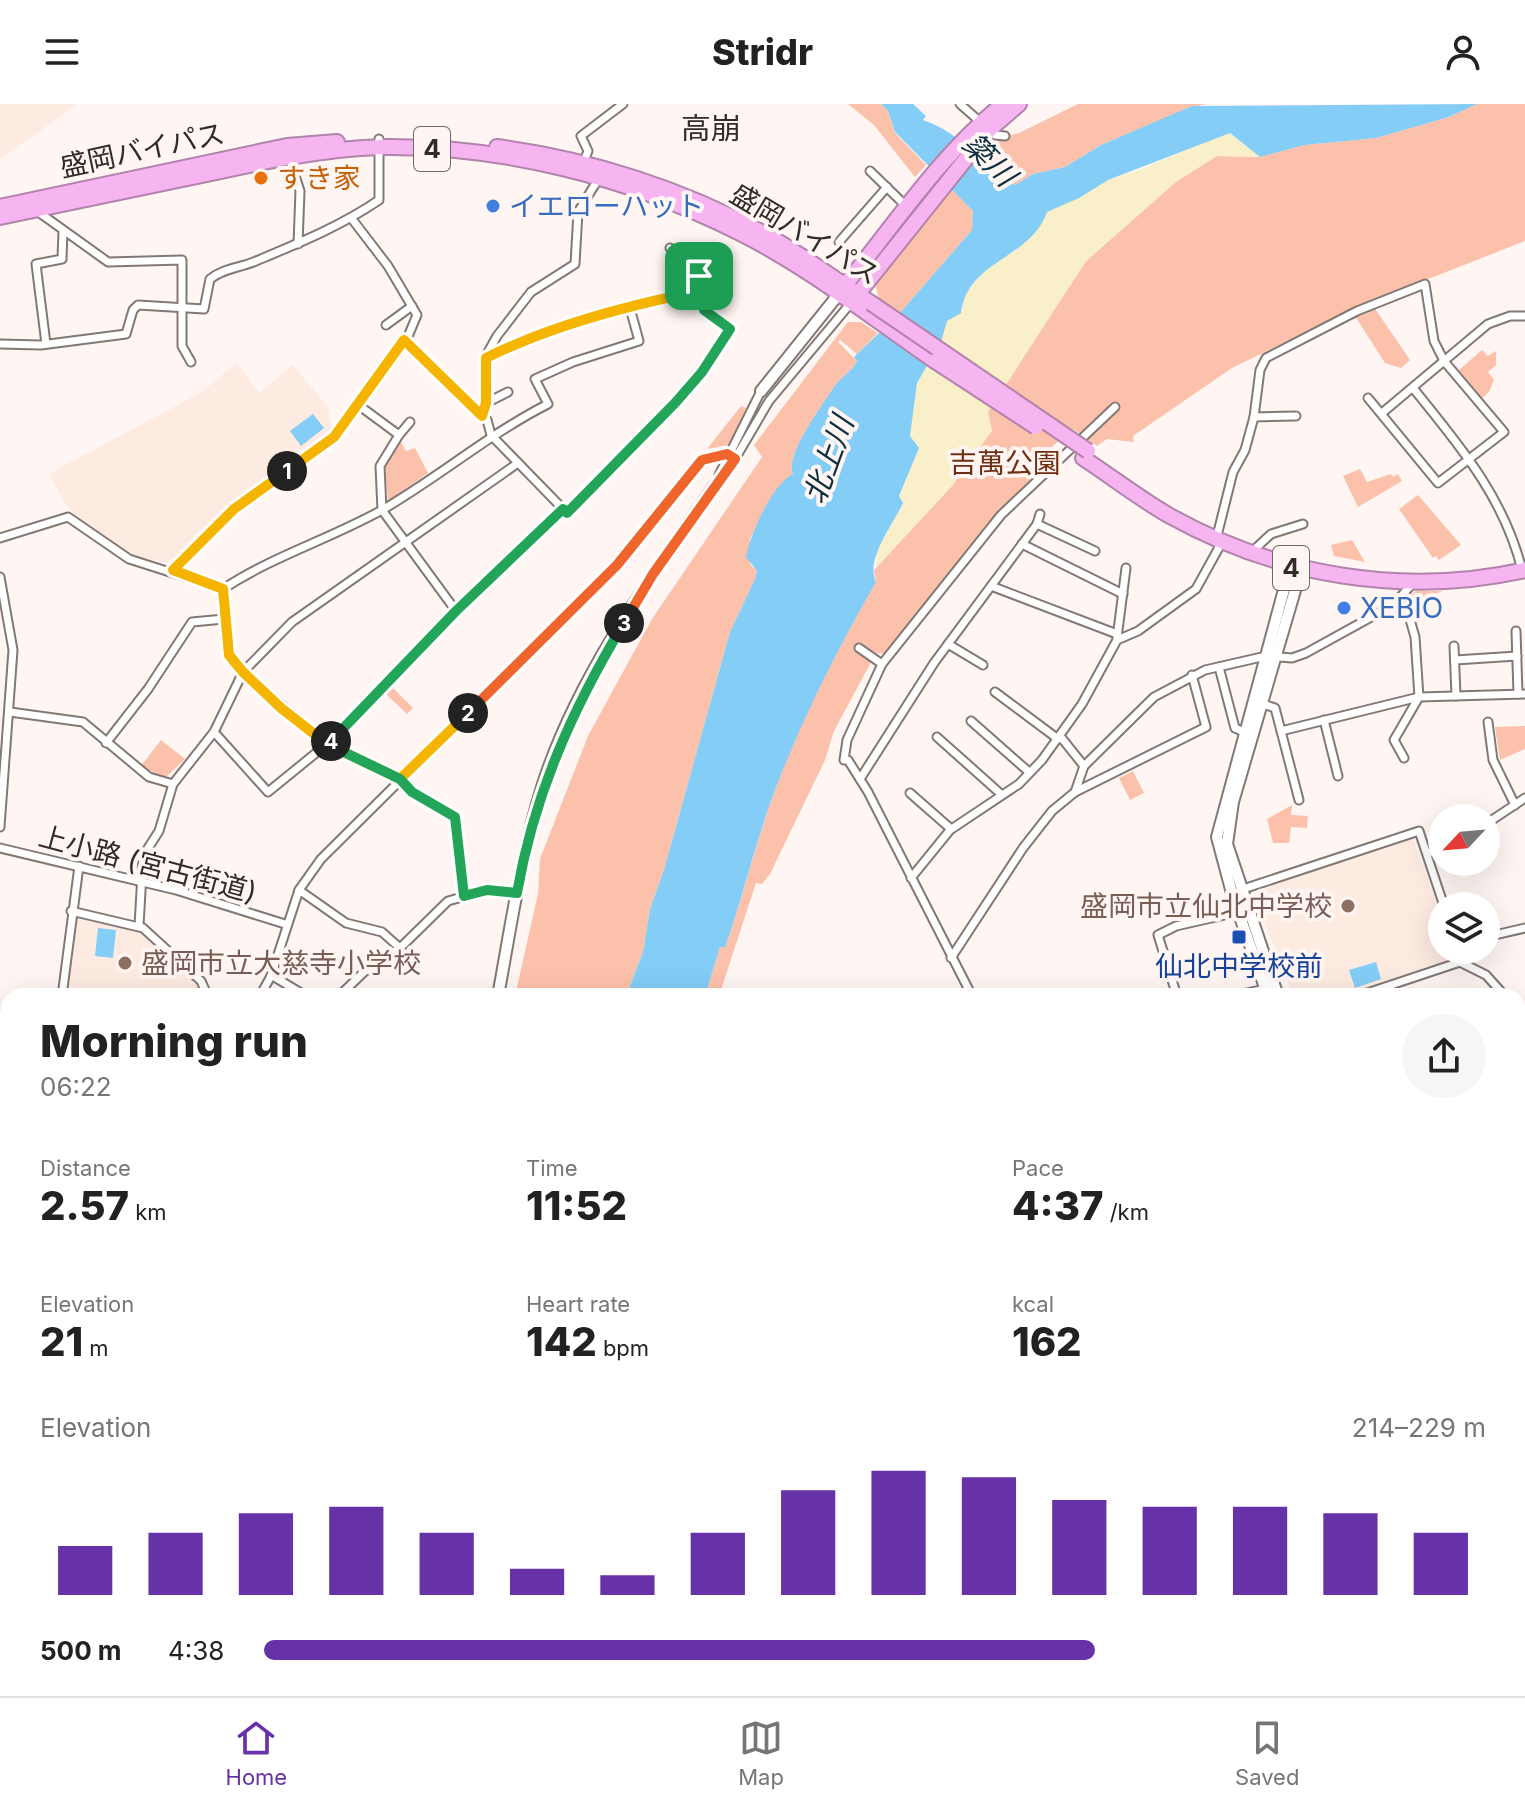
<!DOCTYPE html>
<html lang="en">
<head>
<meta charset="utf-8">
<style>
	:root { --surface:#fff; --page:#f6f6f6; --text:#222; --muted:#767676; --line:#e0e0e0; --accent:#6731a8 }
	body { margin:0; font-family:Inter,"Noto Sans JP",sans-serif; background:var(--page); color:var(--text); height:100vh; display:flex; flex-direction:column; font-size:30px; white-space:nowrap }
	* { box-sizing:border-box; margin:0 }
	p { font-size:26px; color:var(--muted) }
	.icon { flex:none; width:44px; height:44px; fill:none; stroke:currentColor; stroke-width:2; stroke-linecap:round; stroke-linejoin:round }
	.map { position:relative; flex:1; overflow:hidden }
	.side { position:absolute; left:0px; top:884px; width:1526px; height:708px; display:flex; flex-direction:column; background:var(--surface); border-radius:24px 24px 0 0; box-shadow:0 8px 32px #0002 }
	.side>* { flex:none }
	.needle { width:52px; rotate:244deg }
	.fabs { position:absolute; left:1428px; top:700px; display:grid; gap:16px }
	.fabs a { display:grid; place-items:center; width:72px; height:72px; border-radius:50%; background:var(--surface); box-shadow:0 8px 32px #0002; font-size:40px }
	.pin { position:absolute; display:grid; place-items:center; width:68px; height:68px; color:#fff; margin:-34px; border-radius:16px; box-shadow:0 4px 12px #0006 }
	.km { position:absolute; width:40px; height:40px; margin:-20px; border-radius:50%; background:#222; color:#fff; font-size:22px; line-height:40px; text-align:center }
	.round { display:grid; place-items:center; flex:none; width:84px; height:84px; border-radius:42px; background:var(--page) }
	.head { display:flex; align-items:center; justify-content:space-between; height:136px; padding:0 40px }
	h1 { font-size:44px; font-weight:800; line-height:60px }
	.figures { display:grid; grid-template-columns:repeat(3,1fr); gap:12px; height:136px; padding:8px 40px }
	.figures div { display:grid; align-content:center }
	.figures b { font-size:40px; font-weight:800 }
	.figures small { font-size:22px; font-weight:400 }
	.figures p { font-size:22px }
	.chart { height:224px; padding:16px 40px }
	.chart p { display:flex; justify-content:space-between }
	.chart svg { width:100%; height:144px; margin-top:8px; stroke:var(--accent); stroke-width:6 }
	ul { padding:0 40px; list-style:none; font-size:26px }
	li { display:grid; grid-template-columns:128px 96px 1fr; align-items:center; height:60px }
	li i { height:20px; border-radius:10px; background:var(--accent) }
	header { display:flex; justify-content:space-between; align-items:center; height:104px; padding:0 40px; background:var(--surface); font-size:36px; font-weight:800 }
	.dock { display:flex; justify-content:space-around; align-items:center; height:112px; border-top:2px solid var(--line); background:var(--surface); font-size:22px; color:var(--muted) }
	.dock a { display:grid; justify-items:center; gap:4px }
	.dock .current { color:var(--accent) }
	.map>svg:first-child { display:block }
</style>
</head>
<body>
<header><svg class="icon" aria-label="menu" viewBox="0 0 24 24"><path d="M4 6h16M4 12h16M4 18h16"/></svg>Stridr<svg class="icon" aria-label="person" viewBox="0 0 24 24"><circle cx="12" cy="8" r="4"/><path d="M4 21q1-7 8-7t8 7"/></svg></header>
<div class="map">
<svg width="1525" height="1592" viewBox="0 0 1525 1592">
	<rect width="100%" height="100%" fill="#fff6f3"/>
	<g fill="#fdeae1">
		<polygon points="0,0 78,0 0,55"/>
		<polygon points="237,259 259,289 293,261 328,303 332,328 195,431 176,460 134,452 84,420 66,401 49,370 200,289"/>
		<polygon points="1412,732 1442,814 1442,846 1453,846 1450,855 1338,892 1293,892 1253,789"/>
		<polygon points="80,812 142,827 197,876 202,886 198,892 67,892 75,815"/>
	</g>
	<g fill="#fcc1aa">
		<polygon points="848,0 881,0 888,7 895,29 926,61 915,73 874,21"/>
		<polygon points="1078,0 1207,0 1192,3 1101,41 1065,63 1033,70 1015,81 980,54 996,35 1019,29"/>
		<path d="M1477,0h48v137l-168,66 -125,61 -99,68 1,6 -27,-3 -10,7 -24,-17 -25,21 8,5 -57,56 -113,143 -10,-1 -42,78 -9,29 -55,114 -8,10 -6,-1 -37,113h-14l15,-49 5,1c18,-52 31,-106 50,-158 27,-73 63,-142 101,-208l-2,-12 78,-84 36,-74 98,-151 91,-80 40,-25 42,1 46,-12 71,-7 73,-21z"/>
		<polygon points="952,85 973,107 972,126 900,209 880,196 875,182"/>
		<polygon points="1374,203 1410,256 1401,264 1385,259 1355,212"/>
		<path d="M848,218h13l17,11 -21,21 -17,-14 -2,2 19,19c-6,12 -18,17 -25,29 -11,17 -47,66 -39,84l-13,11 -30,54v25l7,7 -2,8 -25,53 -66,238 -14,39 -7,43 -17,44h-111l23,-102 2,-35 48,-123 64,-117 110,-162 -8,-12z"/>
		<polygon points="1482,246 1488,252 1496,247 1496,261 1488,268 1494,276 1489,288 1482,294 1459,266"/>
		<polygon points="741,302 746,304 729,341 707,345"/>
		<polygon points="400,337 406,347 415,344 428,369 388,397 385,363"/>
		<polygon points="1360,365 1367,378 1391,370 1393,373 1398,370 1402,377 1358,403 1343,372"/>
		<polygon points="1418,391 1461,441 1439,456 1436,452 1433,454 1399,405"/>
		<polygon points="1352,436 1365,458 1334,452 1331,441"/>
		<polygon points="1416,487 1443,487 1414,498 1415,503 1404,501 1407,493"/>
		<polygon points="393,584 413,604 407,610 386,590"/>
		<polygon points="1525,622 1525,645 1500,656 1495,623"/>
		<polygon points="161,636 185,655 165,674 141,662"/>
		<polygon points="1133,667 1144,689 1130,696 1119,674"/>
		<polygon points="1292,701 1291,711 1308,712 1307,724 1291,723 1289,739 1273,739 1267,715"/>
		<polygon points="600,1584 639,1584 640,1592 601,1592"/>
	</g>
	<polygon fill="#f9efc9" points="1228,28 1260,53 1217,52 1177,77 1086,157 988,308 992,327 952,382 876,463 877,448 903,399 899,393 919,344 910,332 917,279 941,238 947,217 961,209 965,191 973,180 994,159 1015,147 1046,108 1079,94 1108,76 1142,65"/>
	<g fill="#83cdf6">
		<path d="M881,0h32l13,12 -3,4c40,14 56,42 92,65l18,-11 32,-7 36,-22 91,-39 285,-2 -28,13 -73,21 -71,7 -45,12 -30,-24 -122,47 -29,18 -32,14c-17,48 -79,47 -86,101l-14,8 -6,21 -24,41 -7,53 9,12 -20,48 4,7c-10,22 -38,56 -27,79 -38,66 -73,135 -101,208 -19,51 -32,106 -50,158l-5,-1 -15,49h-79l17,-44 7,-43 14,-39 66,-238 25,-53 2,-8 -11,-14c4,-22 26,-73 47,-83 -8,-18 27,-66 39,-84 7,-12 19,-17 25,-29l-3,-4 46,-44 72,-83 1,-19 -78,-79 -7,-21z"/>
		<polygon points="313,310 324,324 301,342 290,327"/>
		<polygon points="98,824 116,826 113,854 95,852"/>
		<polygon points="1376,858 1381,875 1355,884 1349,866"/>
		<polygon points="451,1584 600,1584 601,1592 451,1592"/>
	</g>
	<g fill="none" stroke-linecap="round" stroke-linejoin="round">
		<g stroke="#83cdf6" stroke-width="2">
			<polyline points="1518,1124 1525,1126"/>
			<polyline points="1502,1584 1504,1592"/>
		</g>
		<defs>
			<g id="street">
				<polyline points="960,0 995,31 1005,32"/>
				<polyline points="289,53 300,87 298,140"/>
				<polyline points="583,60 588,47 581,32 623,0"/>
				<polyline points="870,67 906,102"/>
				<polyline points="37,107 108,158 182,156 182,242 191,258"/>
				<polyline points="839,138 887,83"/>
				<polyline points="386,221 412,202"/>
				<path d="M404,236l83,80 4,15 76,78c58,-59 118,-115 163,-184l-26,-19 14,-20 -19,-14"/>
				<path d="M0,240l41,1 85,-11 7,-24 5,-5 66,4 6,-30c14,-11 30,-11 46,-18 43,-18 85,-35 123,-61v-61"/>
				<polyline points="46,240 36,160 62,155 63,127"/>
				<path d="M486,254c62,-31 132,-50 199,-64l20,-27 -35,-19"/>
				<path d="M1413,284c46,57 91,109 109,182"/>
				<polyline points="486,299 508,288"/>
				<polyline points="357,300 399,331 380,362 382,406 456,507"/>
				<polyline points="1382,309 1488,220 1510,212 1525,212"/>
				<polyline points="482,312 486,299 487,250 497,232 531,188 575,160 578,108 599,74"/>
				<polyline points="1254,313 1296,312"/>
				<polyline points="399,331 410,318"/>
				<polyline points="719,371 761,287"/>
				<polyline points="715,381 735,355 769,297 850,200"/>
				<polyline points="1040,410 1037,420 1095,447"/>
				<polyline points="1218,428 1233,368 1245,346 1254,313 1260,266 1266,254 1357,207 1425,180 1434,237 1444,257 1504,328 1438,379 1368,294"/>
				<polyline points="0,434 68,413 129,455 223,485"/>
				<polyline points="1022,440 1123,490"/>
				<polyline points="1257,443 1271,430 1303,420"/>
				<polyline points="173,466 234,405 334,333 409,230 417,211 388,162 352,115"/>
				<polyline points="0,473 13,546 0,723"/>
				<polyline points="991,482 1117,530"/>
				<path d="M223,485c50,-33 107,-50 159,-79 57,-33 107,-76 166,-106l-13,-25 38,-17 66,-21 -9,-33"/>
				<polyline points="223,485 229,551 243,568 327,640 400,675 412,688 455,713 464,792"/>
				<polyline points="1393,501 1407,505 1415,533 1419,593 1394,636 1404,654"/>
				<polyline points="1516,527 1518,590"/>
				<polyline points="1117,534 1126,464"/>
				<polyline points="948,540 983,561"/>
				<polyline points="1454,542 1456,592"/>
				<polyline points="859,544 882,560 847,636 844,656 848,656 868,688 972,892"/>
				<polyline points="1455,556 1517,552"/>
				<polyline points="882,560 1001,411 1115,303"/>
				<polyline points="1219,563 1235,624 1244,628"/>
				<polyline points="995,588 1058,635"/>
				<polyline points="1263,600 1275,604 1299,696"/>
				<polyline points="10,608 83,618 149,673 173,680 214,628 243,568 292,518 518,359"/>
				<polyline points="1324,616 1338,672"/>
				<polyline points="971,617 1029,668"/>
				<polyline points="1488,618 1493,656 1515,701"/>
				<polyline points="1281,627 1419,593 1525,590"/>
				<polyline points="214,628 268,688 327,640 456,507 563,405"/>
				<polyline points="1060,632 1084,662"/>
				<polyline points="937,633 1002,691"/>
				<polyline points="106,639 148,585 192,518 224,515"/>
				<polyline points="860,675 934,559 1037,420"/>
				<polyline points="1075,688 1206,623 1192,571"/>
				<polyline points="910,689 951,725"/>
				<polyline points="1486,720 1525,694"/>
				<polyline points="0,744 176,786 285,820"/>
				<polyline points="1427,749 1442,745"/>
				<polyline points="911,774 950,726 1019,680 1042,656 1082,600 1117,536 1138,527 1196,485 1222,438"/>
				<polyline points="299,786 346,819 382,828 400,844"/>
				<polyline points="1240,786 1419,727 1444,802"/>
				<polyline points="71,807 143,824 201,877 205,886 202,892"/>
				<polyline points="139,822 143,752 159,727 173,680"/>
				<polyline points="1486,833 1525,824"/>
				<polyline points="951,854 1023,744 1052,707 1075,688 1084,662 1154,593 1205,566 1266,552 1292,554 1306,549 1393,501 1414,478"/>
				<polyline points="271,871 306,892"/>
				<polyline points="62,892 79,762"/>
				<path d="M260,892l11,-20 28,-86 22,-31 296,-294 85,-105c13,-5 21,-9 33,-1"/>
				<polyline points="339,892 364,868 400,844 448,797 487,786 517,789"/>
				<polyline points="1177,892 1158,831 1176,822 1238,808"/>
				<polyline points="1233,892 1265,885"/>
				<polyline points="1358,892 1460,858 1486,871 1505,892"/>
				<polyline points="1519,908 1525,917"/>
				<polyline points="0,911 8,912"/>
				<polyline points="1518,935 1525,929"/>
				<polyline points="1518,1051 1525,1047"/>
				<polyline points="1518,1105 1525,1103"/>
				<polyline points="0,1159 8,1164"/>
				<polyline points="1518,1220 1525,1217"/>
				<polyline points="0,1242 8,1229"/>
				<polyline points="1518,1387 1525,1401"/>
				<polyline points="0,1396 8,1383"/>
				<polyline points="0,1444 8,1449"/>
				<polyline points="1518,1480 1525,1494"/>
				<polyline points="1518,1562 1525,1559"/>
				<polyline points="246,1584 260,1592"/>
				<polyline points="1044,1584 1050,1592"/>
				<polyline points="157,1592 162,1584"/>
				<polyline points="212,1592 217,1584"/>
				<polyline points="309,1592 310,1584"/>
				<polyline points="762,1592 777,1584"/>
				<polyline points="906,1592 913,1584"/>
				<polyline points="993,1592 1002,1584"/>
				<polyline points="1446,1592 1466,1584"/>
			</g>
			<g id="secondary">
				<polyline points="761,287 842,186"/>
				<path d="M498,892c13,-70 23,-141 44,-209 35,-110 108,-209 173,-302"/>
				<polyline points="1268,892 1233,793 1217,733 1292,456"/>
				<polyline points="1278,892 1227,740 1233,698 1303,459"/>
				<polyline points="0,1280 8,1284"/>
				<polyline points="1518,1295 1525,1290"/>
				<polyline points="1518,1325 1525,1320"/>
				<polyline points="1518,1348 1525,1362"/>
				<polyline points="1518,1368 1525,1382"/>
				<polyline points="0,1562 8,1550"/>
				<polyline points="1268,1584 1272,1592"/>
				<polyline points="367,1592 367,1584"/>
				<polyline points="1177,1592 1185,1584"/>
				<polyline points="1207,1592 1215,1584"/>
			</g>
			<g id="primary">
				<polyline points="1518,1010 1525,1006"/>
				<polyline points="651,1584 652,1592"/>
			</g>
			<g id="highway">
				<path d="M497,43c92,12 185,42 266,86 38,21 73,47 108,70"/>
				<polyline points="0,103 287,42 337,38"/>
				<path d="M0,113c67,-14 134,-28 202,-42 59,-13 118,-26 179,-28 121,-2 249,31 357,85 69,34 133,85 197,129"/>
				<path d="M845,181c50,-61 96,-131 158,-181"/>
				<polyline points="853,196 989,26 1019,0"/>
				<path d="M1083,354c29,19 57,41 87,58 108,60 234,81 355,54"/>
			</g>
		</defs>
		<use href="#street" stroke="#827975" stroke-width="11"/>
		<use href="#secondary" stroke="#827975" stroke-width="14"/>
		<use href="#primary" stroke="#b184ab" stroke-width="15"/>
		<use href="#highway" stroke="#b184ab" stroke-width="18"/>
		<use href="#street" stroke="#fff" stroke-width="7"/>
		<use href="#secondary" stroke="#fff" stroke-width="10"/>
		<use href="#primary" stroke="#fad2f7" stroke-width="11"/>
		<use href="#highway" stroke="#f6b4f1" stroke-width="14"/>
		<defs>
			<g id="rail">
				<polyline points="1518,1244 1525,1241"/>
				<polyline points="1518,1305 1525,1300"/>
				<polyline points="961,1592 969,1584"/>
				<polyline points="1194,1592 1202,1584"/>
			</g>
		</defs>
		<use href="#rail" stroke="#75706d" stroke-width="5"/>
		<use href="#rail" stroke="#fff6f3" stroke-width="2" stroke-dasharray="6" stroke-linecap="butt"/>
		<defs>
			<g id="highway-bridge">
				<polyline points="871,199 1088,347"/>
				<polyline points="935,257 1036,323"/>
			</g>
		</defs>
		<use href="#highway-bridge" stroke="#b184ab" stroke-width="18" stroke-linecap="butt"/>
		<use href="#highway-bridge" stroke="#f6b4f1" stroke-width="14"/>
	</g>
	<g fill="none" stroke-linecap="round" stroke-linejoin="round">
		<defs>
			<path id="split-1" d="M287,367l47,-34 70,-97 78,76 4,-13v-45c62,-31 132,-50 199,-64l14,-18"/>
			<polyline id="split-2" points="287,367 234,405 173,466 223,485 229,551 243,568 281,604 327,640 400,675 468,609"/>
			<polyline id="split-3" points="468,609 617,461 702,356 727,350 735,355 653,470 624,519"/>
			<path id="split-4" d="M331,637l-4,3 73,35 12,13 43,25 9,79 23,-6 30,3c17,-99 56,-185 107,-270"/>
			<polyline id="split-5" points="331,637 456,507 563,405 567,409 676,298 702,268 730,225 704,206 718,186 699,172"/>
		</defs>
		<use href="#split-1" stroke="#fff" stroke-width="16"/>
		<use href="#split-2" stroke="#fff" stroke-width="16"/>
		<use href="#split-3" stroke="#fff" stroke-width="16"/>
		<use href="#split-4" stroke="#fff" stroke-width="16"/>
		<use href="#split-5" stroke="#fff" stroke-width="16"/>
		<use href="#split-1" stroke="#f5b400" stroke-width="10"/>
		<use href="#split-2" stroke="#f5b400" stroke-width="10"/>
		<use href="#split-3" stroke="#f0652b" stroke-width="10"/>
		<use href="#split-4" stroke="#22a559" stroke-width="10"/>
		<use href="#split-5" stroke="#22a559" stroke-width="10"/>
	</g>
	<circle fill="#e8710a" stroke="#fff6f3" stroke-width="3" cx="261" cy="74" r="8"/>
	<g fill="#3f7fe0" stroke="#fff6f3" stroke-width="3">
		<circle cx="493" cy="102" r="8"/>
		<circle cx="1344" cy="504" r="8"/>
	</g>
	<g fill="#8d6e63" stroke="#fff6f3" stroke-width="3">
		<circle cx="1348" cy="802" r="8"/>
		<circle cx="125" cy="859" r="8"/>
	</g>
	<rect fill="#1a4fb4" stroke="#fff6f3" stroke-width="3" x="1231" y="825" width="16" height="16" rx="4"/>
	<g text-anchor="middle" stroke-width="8" stroke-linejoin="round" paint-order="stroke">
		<g fill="#fff6f3" stroke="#6e6966" stroke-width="2">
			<rect x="414" y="23" width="36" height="44" rx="6"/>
			<rect x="1273" y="442" width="36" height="44" rx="6"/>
		</g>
		<g font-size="26" font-weight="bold" fill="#302c2a">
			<text x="432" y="54">4</text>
			<text x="1291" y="473">4</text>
		</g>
		<g font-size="28" fill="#302c2a" stroke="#fff6f3">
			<text transform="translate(142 46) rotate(-12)" y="10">盛岡バイパス</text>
			<text transform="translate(805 130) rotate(31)" y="10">盛岡バイパス</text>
			<text transform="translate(148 760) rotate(15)" y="10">上小路 (宮古街道)</text>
		</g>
		<g font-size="28" fill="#c56008" stroke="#fff6f3" text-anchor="start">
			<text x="277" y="84">すき家</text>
		</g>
		<g font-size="28" fill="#366cbe" stroke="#fff6f3" text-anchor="start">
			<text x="509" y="112">イエローハット</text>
			<text x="1360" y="514">XEBIO</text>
		</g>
		<g font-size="28" fill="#6f2f13" stroke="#fff6f3">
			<text x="1005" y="369">吉萬公園</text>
		</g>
		<g font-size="28" fill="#785e54" stroke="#fff6f3" text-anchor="end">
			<text x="1332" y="812">盛岡市立仙北中学校</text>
			<text x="141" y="869" text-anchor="start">盛岡市立大慈寺小学校</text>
		</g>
		<g font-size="28" fill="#164399" stroke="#fff6f3">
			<text x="1239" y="872">仙北中学校前</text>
		</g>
		<g font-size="30" fill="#302c2a" stroke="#fff6f3">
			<text x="711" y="35">高崩</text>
		</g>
		<g font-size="30" font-style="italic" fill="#0d2f40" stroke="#fff6f3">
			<text transform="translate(989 56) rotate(45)" y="10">簗川</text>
			<text transform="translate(829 356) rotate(-70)" y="10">北上川</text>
		</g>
	</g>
</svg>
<div class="fabs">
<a><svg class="needle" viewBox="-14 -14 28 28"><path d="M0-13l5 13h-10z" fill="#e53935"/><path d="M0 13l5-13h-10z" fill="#767676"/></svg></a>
<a><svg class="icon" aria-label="layers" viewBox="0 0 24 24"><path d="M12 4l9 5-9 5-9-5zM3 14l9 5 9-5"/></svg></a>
</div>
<div class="pin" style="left:699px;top:172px;background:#1e9e55"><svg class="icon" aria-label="arrive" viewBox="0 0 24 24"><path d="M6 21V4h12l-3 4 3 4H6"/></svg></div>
<b class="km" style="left:287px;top:367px">1</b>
<b class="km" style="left:468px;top:609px">2</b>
<b class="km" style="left:624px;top:519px">3</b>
<b class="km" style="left:331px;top:637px">4</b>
<section class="side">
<div class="head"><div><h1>Morning run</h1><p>06:22</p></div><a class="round"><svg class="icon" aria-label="share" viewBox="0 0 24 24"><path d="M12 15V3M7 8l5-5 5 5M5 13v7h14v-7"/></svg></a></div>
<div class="figures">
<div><p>Distance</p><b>2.57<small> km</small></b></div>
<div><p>Time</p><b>11:52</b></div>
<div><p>Pace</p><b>4:37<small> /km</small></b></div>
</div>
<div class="figures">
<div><p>Elevation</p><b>21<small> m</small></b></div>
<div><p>Heart rate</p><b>142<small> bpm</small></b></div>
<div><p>kcal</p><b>162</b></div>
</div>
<div class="chart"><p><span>Elevation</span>214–229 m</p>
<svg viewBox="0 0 160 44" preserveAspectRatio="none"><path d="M5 44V29M15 44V25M25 44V19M35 44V17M45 44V25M55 44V36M65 44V38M75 44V25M85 44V12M95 44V6M105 44V8M115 44V15M125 44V17M135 44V17M145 44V19M155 44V25"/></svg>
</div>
<ul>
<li><b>500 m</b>4:38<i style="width:68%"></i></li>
</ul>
</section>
</div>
<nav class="dock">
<a class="current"><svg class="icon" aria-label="home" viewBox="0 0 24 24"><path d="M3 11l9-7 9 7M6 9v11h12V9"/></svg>Home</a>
<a><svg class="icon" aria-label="map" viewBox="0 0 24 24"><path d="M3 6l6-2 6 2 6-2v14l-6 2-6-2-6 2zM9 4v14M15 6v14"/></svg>Map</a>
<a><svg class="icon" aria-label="saved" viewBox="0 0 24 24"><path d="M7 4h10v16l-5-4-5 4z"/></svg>Saved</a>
</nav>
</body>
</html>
